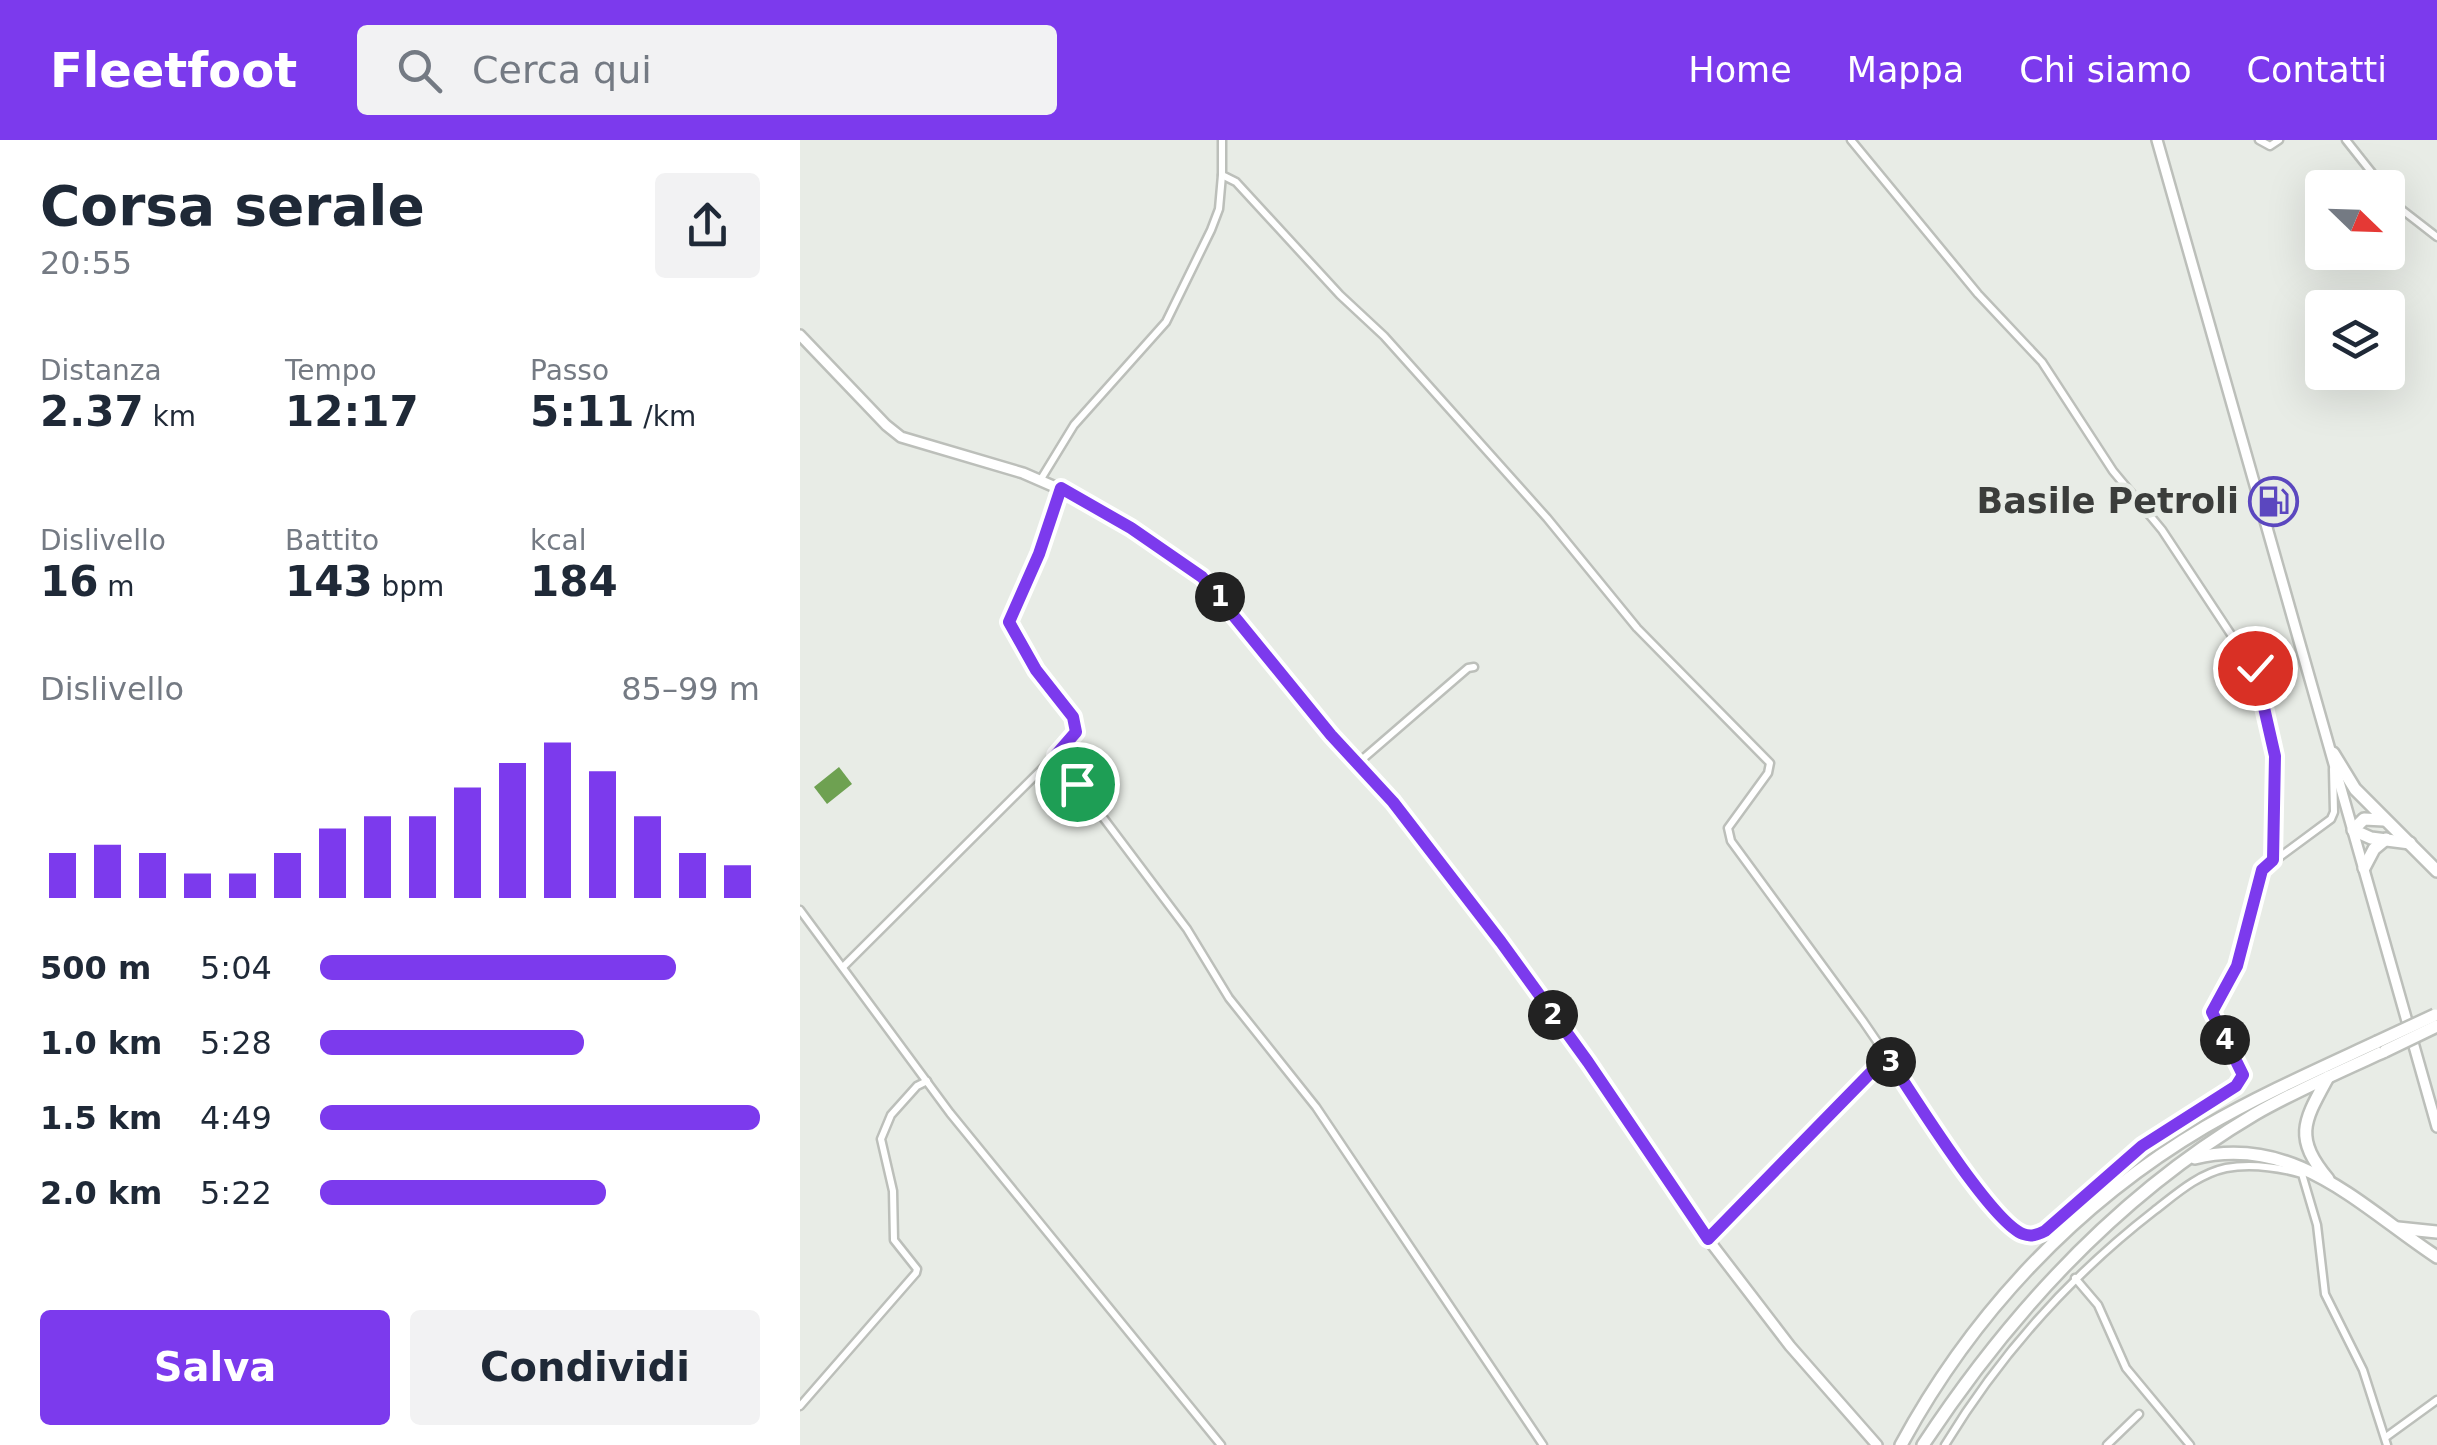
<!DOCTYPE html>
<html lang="it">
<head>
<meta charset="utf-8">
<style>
	:root { --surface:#fff; --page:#f2f2f3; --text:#1f2937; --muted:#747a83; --accent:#7c3aed }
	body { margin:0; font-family:"DejaVu Sans",sans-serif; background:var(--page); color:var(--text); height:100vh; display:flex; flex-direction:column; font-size:38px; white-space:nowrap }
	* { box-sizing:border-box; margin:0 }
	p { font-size:32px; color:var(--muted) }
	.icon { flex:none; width:55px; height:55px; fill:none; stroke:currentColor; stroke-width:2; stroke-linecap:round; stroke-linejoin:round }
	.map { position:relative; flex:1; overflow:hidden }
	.drawer { display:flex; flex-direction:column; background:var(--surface); width:800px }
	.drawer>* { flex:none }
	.needle { width:65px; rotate:113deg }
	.buttons { position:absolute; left:1505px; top:30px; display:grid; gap:20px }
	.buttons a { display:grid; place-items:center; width:100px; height:100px; border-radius:10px; background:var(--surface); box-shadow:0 10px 40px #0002; font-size:50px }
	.pin { position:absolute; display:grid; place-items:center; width:85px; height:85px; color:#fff; margin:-42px; border:5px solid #fff; border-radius:50%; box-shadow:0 2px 10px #0007 }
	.km { position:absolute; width:50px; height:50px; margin:-25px; border-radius:50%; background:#222; color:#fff; font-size:28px; line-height:50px; text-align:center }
	.round { display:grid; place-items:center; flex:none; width:105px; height:105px; border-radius:10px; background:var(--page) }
	.summary { display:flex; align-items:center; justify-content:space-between; height:170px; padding:0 40px }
	h1 { font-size:55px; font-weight:700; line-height:75px }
	.figures { display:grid; grid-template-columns:repeat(3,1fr); gap:15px; height:170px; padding:10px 40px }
	.figures div { display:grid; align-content:center }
	.figures b { font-size:42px; font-weight:700 }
	.figures small { font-size:28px; font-weight:400 }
	.figures p { font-size:28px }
	.chart { height:280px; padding:20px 40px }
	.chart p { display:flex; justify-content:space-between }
	.chart svg { width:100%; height:180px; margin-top:10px; stroke:var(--accent); stroke-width:6 }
	.primary-button { display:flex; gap:20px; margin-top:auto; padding:20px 40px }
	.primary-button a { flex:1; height:115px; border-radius:10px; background:var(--accent); color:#fff; font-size:40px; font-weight:700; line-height:115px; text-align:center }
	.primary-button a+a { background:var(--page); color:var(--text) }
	ul { padding:0 40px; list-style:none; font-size:32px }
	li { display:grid; grid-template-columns:160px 120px 1fr; align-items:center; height:75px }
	li i { height:25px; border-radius:12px; background:var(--accent) }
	header { display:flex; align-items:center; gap:60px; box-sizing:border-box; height:140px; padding:0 50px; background:var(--accent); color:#fff }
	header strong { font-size:48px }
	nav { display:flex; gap:55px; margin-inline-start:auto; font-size:35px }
	.search { width:700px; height:90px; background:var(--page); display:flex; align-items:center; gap:25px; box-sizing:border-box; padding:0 35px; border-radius:10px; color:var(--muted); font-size:38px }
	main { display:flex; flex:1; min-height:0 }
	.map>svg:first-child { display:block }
</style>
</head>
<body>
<header>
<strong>Fleetfoot</strong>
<div class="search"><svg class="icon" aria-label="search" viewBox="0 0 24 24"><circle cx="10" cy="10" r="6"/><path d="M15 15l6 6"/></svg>Cerca qui</div>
<nav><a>Home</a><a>Mappa</a><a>Chi siamo</a><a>Contatti</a></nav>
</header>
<main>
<section class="drawer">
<div class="summary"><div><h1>Corsa serale</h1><p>20:55</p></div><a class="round"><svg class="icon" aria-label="share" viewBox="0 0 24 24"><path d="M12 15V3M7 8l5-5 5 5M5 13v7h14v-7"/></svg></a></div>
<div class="figures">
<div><p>Distanza</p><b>2.37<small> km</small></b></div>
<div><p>Tempo</p><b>12:17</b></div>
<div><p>Passo</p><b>5:11<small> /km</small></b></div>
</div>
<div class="figures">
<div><p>Dislivello</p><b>16<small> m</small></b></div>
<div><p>Battito</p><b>143<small> bpm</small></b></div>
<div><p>kcal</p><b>184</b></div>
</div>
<div class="chart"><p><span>Dislivello</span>85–99 m</p>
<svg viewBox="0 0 160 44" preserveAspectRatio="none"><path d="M5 44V33M15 44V31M25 44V33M35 44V38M45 44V38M55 44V33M65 44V27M75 44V24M85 44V24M95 44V17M105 44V11M115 44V6M125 44V13M135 44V24M145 44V33M155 44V36"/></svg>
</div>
<ul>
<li><b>500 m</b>5:04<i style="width:81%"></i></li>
<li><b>1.0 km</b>5:28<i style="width:60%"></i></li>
<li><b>1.5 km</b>4:49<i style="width:100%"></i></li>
<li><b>2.0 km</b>5:22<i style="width:65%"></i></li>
</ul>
<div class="primary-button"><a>Salva</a><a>Condividi</a></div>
</section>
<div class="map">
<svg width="1637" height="1305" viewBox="0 0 1637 1305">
	<rect width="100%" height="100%" fill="#e8ece6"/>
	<polygon fill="#6ea151" points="39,627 52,644 27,664 14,647"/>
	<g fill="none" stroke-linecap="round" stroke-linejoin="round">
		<defs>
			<g id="street">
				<path d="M422,0v35l14,7 104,113 44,41 163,182 90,110 133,135 -2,10 -40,55 3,13 132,180 128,187c15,17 31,34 54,23l97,-86 99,-65v-13l-29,-51v-7l25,-43 25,-96 69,-51 3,-7 -1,-43"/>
				<polyline points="1051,0 1178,154 1242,222 1313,331 1362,390 1436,502 1451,514 1475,616 1473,719"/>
				<polyline points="1459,0 1470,6 1479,0"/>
				<polyline points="1546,0 1584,48"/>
				<polyline points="1588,52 1601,69 1637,97"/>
				<polyline points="241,339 274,285 366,182 411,90 419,69 422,35"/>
				<polyline points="261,350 239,414 209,482 236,530 273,577 276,592 256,615 387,789 429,858 516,967 743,1305"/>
				<polyline points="558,623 668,528 674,527"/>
				<polyline points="0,770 150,973 421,1305"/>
				<polyline points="43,827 256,615"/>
				<polyline points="908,1099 1087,917"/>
				<polyline points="1275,1138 1298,1165 1326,1228 1390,1305"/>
				<polyline points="0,1266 116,1133 117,1129 94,1100 93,1051 81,999 91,975 117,946 127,941"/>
				<polyline points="1586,1297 1637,1260"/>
				<path d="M1145,1305c56,-92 124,-168 209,-234 22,-17 44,-37 72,-43 26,-5 51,-1 76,6l15,51 8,69 38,76 24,75"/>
				<polyline points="1307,1305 1339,1274"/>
			</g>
			<g id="secondary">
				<polyline points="1357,0 1637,987"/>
				<polyline points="0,195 86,285 101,297 223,333 285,360 402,437 531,595 593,662 788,922 908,1099 990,1206 1077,1305"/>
			</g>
			<g id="highway">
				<polyline points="1533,613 1555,649 1637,731"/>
				<polyline points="1584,680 1564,679 1553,690 1571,698 1610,703"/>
				<polyline points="1564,728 1574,709 1586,699"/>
				<path d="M1528,937c-24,44 -35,60 0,102"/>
				<path d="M1395,1018c100,-24 165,48 242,99"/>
				<polyline points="1598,1088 1637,1092"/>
				<path d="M1101,1305c71,-131 175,-242 304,-318 55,-32 114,-58 172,-85"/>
				<path d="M1123,1305c87,-132 195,-250 332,-331 42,-24 86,-43 130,-63"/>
			</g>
		</defs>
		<use href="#street" stroke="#bcbfba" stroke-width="11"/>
		<use href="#secondary" stroke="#bcbfba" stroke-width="14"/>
		<use href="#highway" stroke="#bcbfba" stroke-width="16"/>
		<use href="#street" stroke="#fff" stroke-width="6"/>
		<use href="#secondary" stroke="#fff" stroke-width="9"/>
		<use href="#highway" stroke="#fff" stroke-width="11"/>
		<defs>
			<g id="highway-bridge">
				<polyline points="1577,902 1635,875"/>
				<polyline points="1585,911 1637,886"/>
			</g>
		</defs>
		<use href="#highway-bridge" stroke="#bcbfba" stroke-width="16" stroke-linecap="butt"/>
		<use href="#highway-bridge" stroke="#fff" stroke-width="11"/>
	</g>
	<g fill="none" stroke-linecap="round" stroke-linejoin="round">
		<defs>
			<path id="route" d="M277,644l-21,-29 20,-23 -3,-15 -37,-47 -27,-48 30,-68 22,-66 70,40 71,49 129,158 62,67 108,140 87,120 120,177 179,-183c23,35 104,166 136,178 8,3 14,1 22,-3l97,-85 94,-60 7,-11 -31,-63 25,-46 25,-96 11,-10 2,-104 -20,-88"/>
		</defs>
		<use href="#route" stroke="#fff" stroke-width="20"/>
		<use href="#route" stroke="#7c3aed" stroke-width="12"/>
	</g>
	<defs>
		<symbol id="fuel-ring" viewBox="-11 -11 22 22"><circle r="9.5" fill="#e8ece6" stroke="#5b47bf" stroke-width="1.5"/><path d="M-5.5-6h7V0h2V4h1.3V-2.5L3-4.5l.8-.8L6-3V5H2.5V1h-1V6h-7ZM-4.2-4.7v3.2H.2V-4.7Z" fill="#5b47bf"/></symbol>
	</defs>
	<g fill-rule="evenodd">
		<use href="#fuel-ring" x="1446" y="334" width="55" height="55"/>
	</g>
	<g text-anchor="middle" stroke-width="9" stroke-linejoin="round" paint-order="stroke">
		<g font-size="35" font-weight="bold" fill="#3b3d3b" stroke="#e8ece6" text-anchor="end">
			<text x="1439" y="373">Basile Petroli</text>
		</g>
	</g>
</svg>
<div class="buttons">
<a><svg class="needle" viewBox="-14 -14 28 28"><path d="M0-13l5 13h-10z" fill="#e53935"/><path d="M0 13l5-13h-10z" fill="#747a83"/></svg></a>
<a><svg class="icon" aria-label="layers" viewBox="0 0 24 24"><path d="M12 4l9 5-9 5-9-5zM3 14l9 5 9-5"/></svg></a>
</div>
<div class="pin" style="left:277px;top:644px;background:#1e9e55"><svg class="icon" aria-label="arrive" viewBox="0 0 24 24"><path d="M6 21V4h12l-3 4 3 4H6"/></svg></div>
<div class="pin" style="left:1455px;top:528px;background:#d93025"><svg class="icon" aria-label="check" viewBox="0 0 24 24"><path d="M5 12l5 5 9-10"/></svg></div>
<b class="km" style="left:420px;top:457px">1</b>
<b class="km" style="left:753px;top:875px">2</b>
<b class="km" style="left:1091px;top:922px">3</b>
<b class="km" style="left:1425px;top:900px">4</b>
</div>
</main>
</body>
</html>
